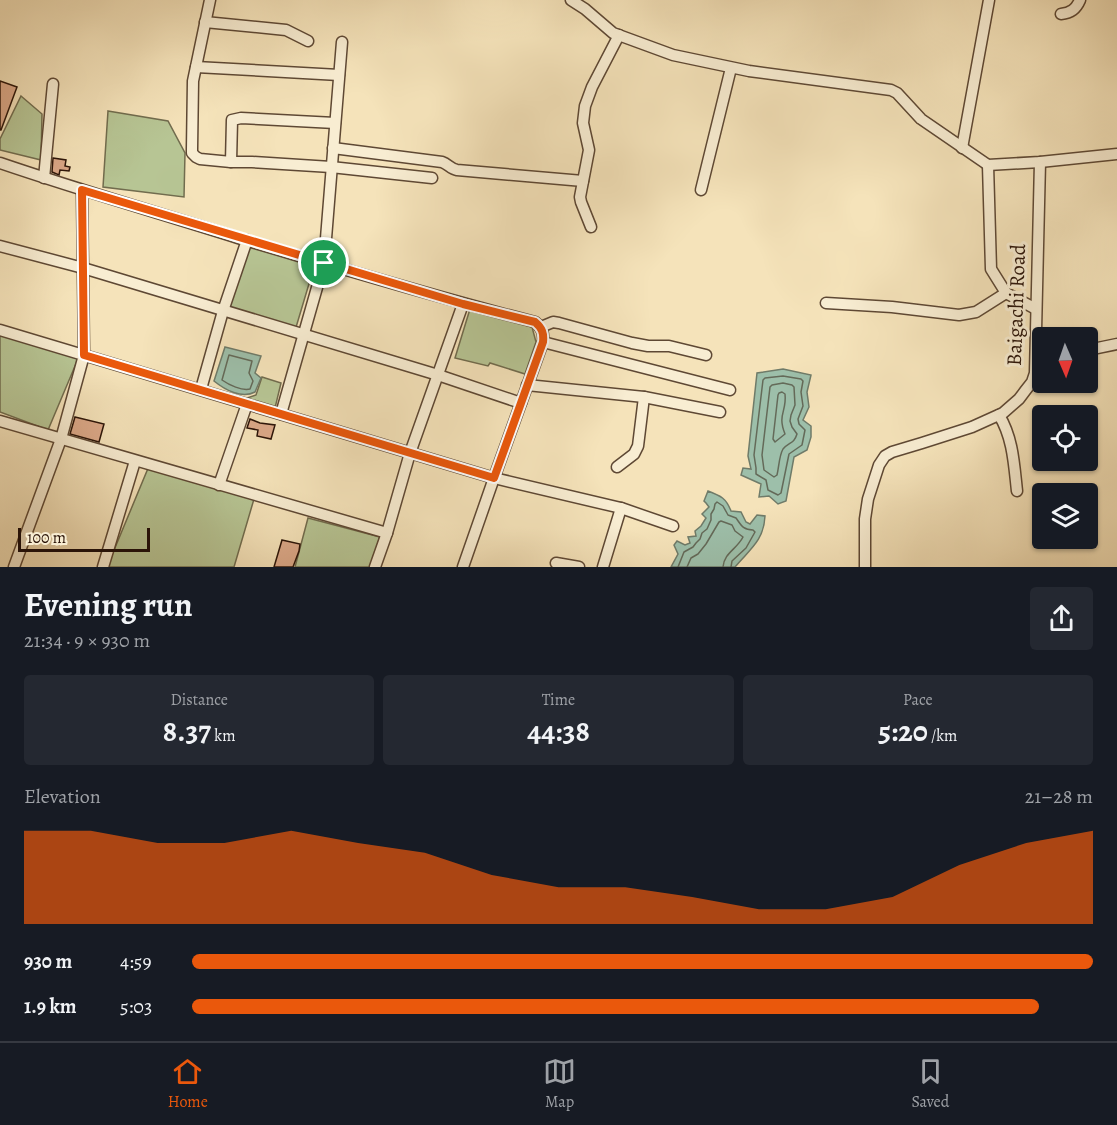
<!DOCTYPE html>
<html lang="en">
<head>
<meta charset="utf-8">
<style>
	:root { --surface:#171b24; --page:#242831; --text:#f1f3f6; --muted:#9ea1a6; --line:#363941; --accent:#ea580c }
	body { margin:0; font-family:Alegreya,serif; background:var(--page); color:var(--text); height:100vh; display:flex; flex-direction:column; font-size:22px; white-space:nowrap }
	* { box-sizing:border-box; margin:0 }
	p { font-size:20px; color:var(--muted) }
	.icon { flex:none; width:33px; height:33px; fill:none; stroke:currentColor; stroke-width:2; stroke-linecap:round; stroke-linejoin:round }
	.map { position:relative; height:567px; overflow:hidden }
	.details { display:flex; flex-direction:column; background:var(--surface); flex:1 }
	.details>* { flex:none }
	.needle { width:39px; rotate:178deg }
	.tools { position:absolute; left:1032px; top:327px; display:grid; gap:12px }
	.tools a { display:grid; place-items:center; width:66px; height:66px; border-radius:6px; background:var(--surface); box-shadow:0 2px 4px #0004; font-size:30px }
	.scale { position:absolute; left:18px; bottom:15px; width:132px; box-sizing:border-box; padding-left:6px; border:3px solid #2b1408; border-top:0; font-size:16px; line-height:21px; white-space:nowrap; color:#2b1408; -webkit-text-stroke:4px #f8edd2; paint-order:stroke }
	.pin { position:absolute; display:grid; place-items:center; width:51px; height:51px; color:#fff; margin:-26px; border:3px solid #fff; border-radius:50%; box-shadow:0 2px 6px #0007 }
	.round { display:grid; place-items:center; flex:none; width:63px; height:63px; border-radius:6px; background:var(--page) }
	.summary { display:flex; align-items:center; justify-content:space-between; height:102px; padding:0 24px }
	h1 { font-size:33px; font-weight:600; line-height:45px }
	.figures { display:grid; grid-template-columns:repeat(3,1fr); gap:9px; height:102px; padding:6px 24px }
	.figures div { display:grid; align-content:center; border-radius:6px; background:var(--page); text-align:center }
	.figures b { font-size:30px; font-weight:600 }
	.figures small { font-size:16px; font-weight:400 }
	.figures p { font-size:16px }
	.chart { height:168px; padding:12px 24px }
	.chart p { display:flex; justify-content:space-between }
	.chart svg { width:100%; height:108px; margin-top:6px; fill:var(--accent); opacity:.7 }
	ul { padding:0 24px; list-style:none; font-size:20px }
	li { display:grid; grid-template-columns:96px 72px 1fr; align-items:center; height:45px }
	li i { height:15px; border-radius:8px; background:var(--accent) }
	.tab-bar { display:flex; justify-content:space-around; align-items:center; height:84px; border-top:2px solid var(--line); background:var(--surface); font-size:16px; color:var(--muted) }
	.tab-bar a { display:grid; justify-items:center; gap:3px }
	.tab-bar .on { color:var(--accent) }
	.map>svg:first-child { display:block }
</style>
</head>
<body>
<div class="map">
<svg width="1117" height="567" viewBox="0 0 1117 567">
	<rect width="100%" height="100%" fill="#f5e3ba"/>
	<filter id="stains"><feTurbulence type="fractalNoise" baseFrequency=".00333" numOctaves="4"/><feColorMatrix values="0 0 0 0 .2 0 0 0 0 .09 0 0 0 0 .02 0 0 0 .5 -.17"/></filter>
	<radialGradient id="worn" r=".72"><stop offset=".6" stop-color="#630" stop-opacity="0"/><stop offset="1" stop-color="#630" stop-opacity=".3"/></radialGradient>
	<g fill="#b7c594" stroke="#716c4e" stroke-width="1.5">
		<polygon points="21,96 42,114 41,160 0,150 0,139"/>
		<polygon points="108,111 168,121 185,153 184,197 103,187"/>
		<polygon points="249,242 312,261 314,267 294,334 224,310"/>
		<polygon points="470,309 532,327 536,342 525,374 490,363 488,366 455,358"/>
		<polygon points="0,332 72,352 78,359 48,430 0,412"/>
		<polygon points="262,377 281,383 275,408 248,399 247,398 256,395"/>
		<polygon points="149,466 254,499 234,567 107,567"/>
		<polygon points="308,518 380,537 370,567 295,567"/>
	</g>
	<g fill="#9dbfaa" stroke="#6f7b69" stroke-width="1.5">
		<path d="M225,347l36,9 -6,17 6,5 -6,14c-13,7 -30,-2 -41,-11z"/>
		<polygon points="783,369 811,375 807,392 809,407 803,420 811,426 811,437 807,450 794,457 786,501 778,504 769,496 759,497 761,484 741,475 743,468 751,469 748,456 757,373"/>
		<path d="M708,491c13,5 18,7 23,20l10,1 5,10 4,2 7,-9 8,1c-1,25 -16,34 -30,51h-64l7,-13 -4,-9 3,-4 8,4 5,-2 -2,-6 8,-1 -1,-5 6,-5 5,-8 -4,-4 7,-7 -3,-4 -2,-2z"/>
	</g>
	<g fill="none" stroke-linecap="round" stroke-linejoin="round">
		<g stroke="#646a59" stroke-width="1.5">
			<path d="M229,355l23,6 -3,12 4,8 -3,8c-8,2 -21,-4 -28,-9z"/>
			<polygon points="783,376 801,379 803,381 801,392 803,406 798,419 799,424 805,430 802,445 789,454 781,493 778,495 768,490 766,480 756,474 756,468 754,455 763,380 765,378"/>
			<path d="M783,383l9,2 2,2 1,18 -4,10 -1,6 2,6 5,7c-3,10 -8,8 -14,15 -4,7 -4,18 -6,26l-3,2 -10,-7 -2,-15 8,-68 2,-2z"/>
			<path d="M782,392l3,2c2,18 -8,20 0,40l-10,8 -2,-3 5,-44 1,-2z"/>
			<path d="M678,567l6,-15 9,-5 3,-4 4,-4 2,-6 5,-4 4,-9v-6l3,-5 1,-5 2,-2 6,4 5,9 8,3c5,7 7,12 17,12l2,2 -9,16 -14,13 -1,6"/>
			<path d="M687,567l4,-9 7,-4 8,-10 13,-22 2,-1 11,4 3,6 8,6c-6,12 -19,16 -20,30"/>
		</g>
	</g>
	<g fill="#dca989" stroke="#2b1408" stroke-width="1.5">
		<polygon points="0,81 17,87 1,130 0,130"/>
		<polygon points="53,158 66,160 65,166 70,167 69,171 60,170 59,175 52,172"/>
		<polygon points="75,417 104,424 99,442 70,434"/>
		<polygon points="250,419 260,423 275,425 271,439 257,436 258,430 247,428"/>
		<polygon points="282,540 300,544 299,551 293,567 274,567"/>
	</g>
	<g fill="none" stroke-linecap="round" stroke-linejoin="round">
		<defs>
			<g id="minor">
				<polyline points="210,0 193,81 192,149 192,153 196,157 200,159 231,162 252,162 331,167 432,178"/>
				<polyline points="571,0 585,9 613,33 673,55 749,71 891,90 897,93 921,119 988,165 1040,162 1117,154"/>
				<path d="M1061,14c10,-1 15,-5 19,-14"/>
				<polyline points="205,22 286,30 308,41"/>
				<polyline points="196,67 339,75"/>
				<path d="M333,148l109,14c6,2 9,7 15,8l126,11"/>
				<polyline points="962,148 989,0"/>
				<polyline points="231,162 232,120 241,118 335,123"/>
				<path d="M0,163c79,27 159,50 238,75 99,29 197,59 297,84 7,6 9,11 8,20l-49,136 -31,89"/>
				<polyline points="988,165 991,269 1006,293 1036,309"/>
				<polyline points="44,178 53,84"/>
				<polyline points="701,190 731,68"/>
				<polyline points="591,227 581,202 580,197 589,150 583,123 585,106 592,87 619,35"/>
				<polyline points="0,246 83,268 438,375 521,403"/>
				<polyline points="826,303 892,307 959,315 976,312 1006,293"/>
				<polyline points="541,327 553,322 559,323 632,343 648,346 669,346 706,355"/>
				<polyline points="0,330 494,478 621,508 673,526"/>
				<polyline points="543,342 730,390"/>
				<polyline points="1088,350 1117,344"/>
				<polyline points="527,385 644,397 720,412"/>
				<polyline points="201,389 223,311 247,240"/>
				<polyline points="281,414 324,263 342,42"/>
				<path d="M999,415c14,23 15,49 18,76"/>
				<polyline points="0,421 387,533"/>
				<polyline points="617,467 634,454 638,446 644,397"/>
				<polyline points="219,485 247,404"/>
				<polyline points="556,563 579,567"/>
				<polyline points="14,567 61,439 84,355 82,190"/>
				<polyline points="103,567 135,461"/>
				<polyline points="375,567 387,533 410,453 463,304"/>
				<polyline points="603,567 621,508"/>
				<polyline points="865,567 865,519 868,499 879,465 885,456 892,452 922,443 972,427 1003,413 1019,399 1025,391 1032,382 1035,373 1040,162"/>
			</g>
		</defs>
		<use href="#minor" stroke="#5e4834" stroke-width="13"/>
		<use href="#minor" stroke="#f8edd2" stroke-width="10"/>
	</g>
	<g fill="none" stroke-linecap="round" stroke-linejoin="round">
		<defs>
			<path id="route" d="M82,190l381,114 72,18c7,6 9,11 8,20l-49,136 -410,-123z"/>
		</defs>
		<use href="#route" stroke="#fff" stroke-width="12"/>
		<use href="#route" stroke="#ea580c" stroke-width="8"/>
	</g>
	<g text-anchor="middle" stroke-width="6" stroke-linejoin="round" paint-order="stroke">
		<g font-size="21" fill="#2b1408" stroke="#f8edd2">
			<text transform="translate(1016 305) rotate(-88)" y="7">Baigachi Road</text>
		</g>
	</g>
	<rect width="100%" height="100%" filter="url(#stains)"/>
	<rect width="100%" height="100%" fill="url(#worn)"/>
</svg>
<div class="tools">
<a><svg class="needle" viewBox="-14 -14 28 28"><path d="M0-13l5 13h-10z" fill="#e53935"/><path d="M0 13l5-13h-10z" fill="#9ea1a6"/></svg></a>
<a><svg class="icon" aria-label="locate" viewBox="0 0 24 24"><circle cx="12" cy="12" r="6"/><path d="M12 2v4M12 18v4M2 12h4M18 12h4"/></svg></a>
<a><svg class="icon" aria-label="layers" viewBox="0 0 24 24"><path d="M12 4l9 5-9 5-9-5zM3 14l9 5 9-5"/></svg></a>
</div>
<div class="scale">100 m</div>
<div class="pin" style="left:324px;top:263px;background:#1e9e55"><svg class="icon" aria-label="arrive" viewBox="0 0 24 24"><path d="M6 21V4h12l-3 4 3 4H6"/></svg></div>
</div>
<section class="details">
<div class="summary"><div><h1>Evening run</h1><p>21:34 · 9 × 930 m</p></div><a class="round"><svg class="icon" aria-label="share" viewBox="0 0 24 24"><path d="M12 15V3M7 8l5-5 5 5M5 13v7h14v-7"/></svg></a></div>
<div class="figures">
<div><p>Distance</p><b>8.37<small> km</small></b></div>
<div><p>Time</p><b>44:38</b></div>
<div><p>Pace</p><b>5:20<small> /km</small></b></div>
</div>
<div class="chart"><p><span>Elevation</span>21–28 m</p>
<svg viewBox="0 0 160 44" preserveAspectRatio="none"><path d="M0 44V6L10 6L20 11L30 11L40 6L50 11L60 15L70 24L80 29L90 29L100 33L110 38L120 38L130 33L140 20L150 11L160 6V44z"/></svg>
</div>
<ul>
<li><b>930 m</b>4:59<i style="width:100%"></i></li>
<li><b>1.9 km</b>5:03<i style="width:94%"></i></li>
</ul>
</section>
<nav class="tab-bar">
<a class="on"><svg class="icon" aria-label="home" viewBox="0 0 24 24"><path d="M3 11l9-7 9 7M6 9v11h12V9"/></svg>Home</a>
<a><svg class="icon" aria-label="map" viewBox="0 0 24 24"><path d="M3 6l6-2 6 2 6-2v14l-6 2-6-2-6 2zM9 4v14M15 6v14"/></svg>Map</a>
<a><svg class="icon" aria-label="saved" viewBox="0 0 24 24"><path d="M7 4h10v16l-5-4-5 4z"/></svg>Saved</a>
</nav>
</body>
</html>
